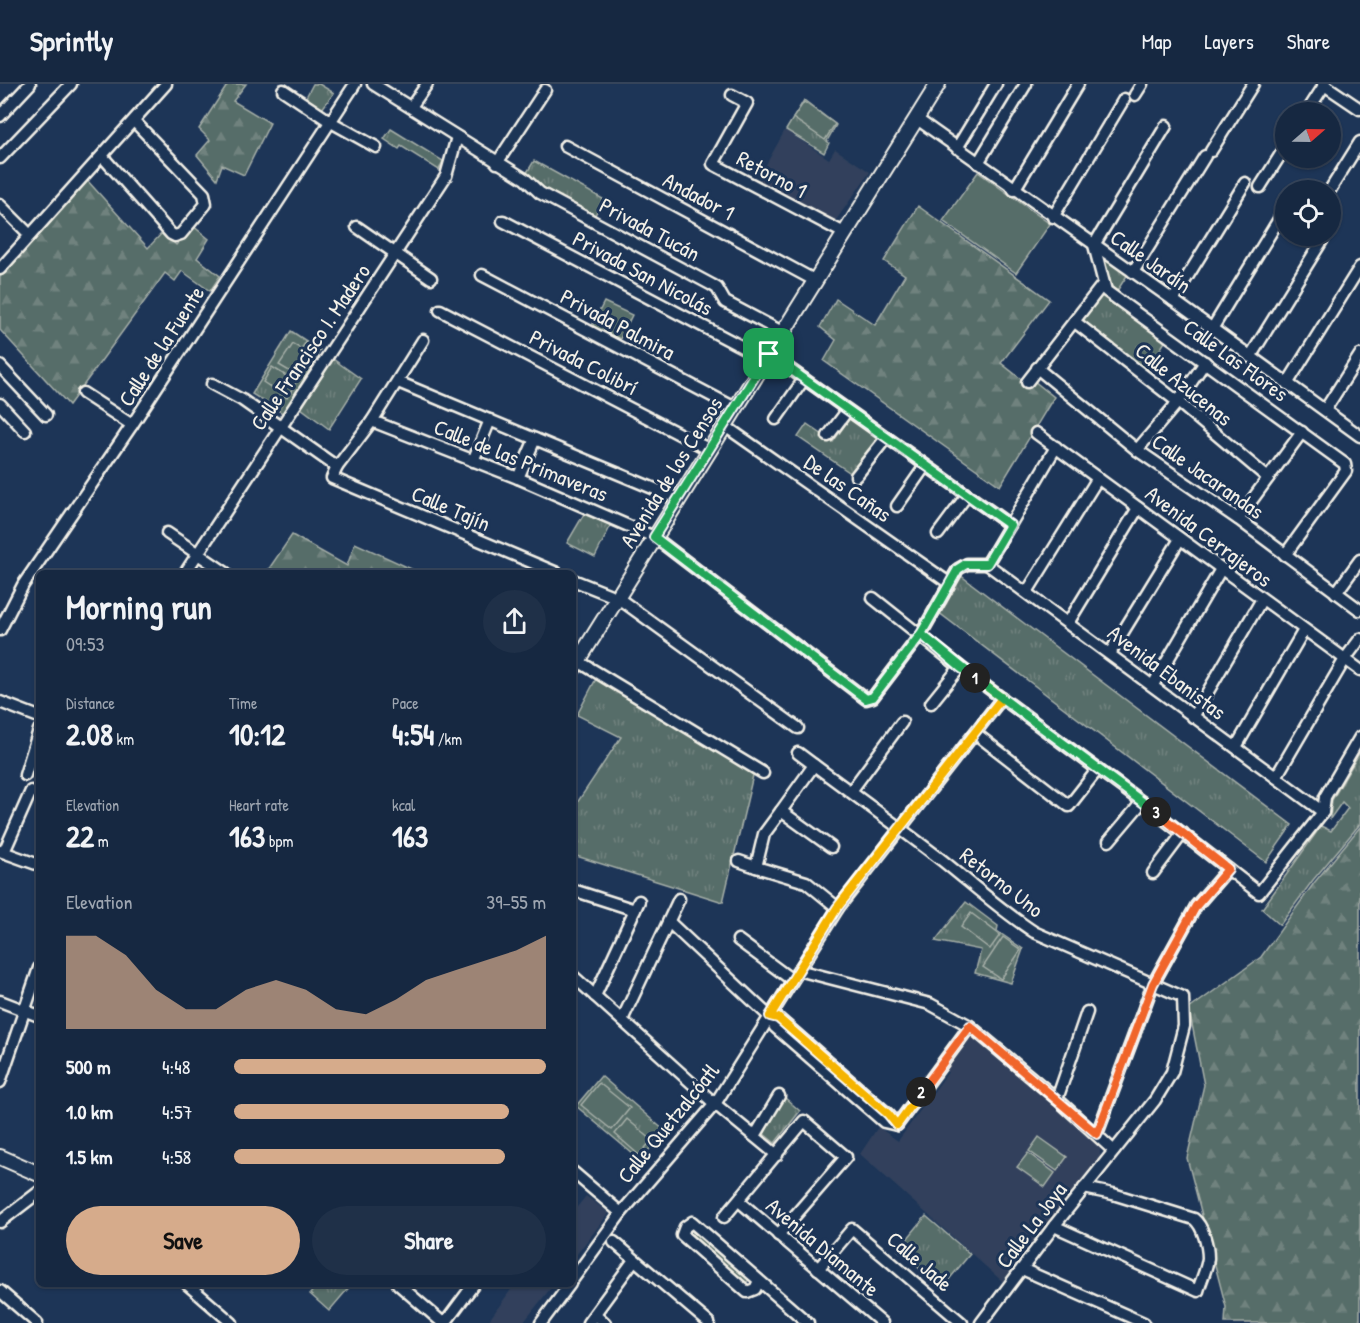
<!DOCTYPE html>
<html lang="en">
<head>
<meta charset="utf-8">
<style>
	:root { --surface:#162841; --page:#1f3048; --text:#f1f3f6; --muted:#9ea6b1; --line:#35445a; --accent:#d6ab8b }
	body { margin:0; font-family:"Patrick Hand",sans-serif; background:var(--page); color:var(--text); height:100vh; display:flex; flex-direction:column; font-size:22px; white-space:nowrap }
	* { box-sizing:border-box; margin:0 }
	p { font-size:20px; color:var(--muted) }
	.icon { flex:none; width:33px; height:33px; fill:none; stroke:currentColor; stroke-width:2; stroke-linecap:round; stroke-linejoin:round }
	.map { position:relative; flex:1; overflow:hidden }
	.drawer { position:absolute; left:36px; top:486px; width:540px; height:717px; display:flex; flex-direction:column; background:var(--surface); border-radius:9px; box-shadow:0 2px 4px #0004,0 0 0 2px var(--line) }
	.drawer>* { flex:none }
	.needle { width:39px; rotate:70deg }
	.controls { position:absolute; left:1275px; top:18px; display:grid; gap:12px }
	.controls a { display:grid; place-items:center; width:66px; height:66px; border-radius:50%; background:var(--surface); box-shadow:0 2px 4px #0004,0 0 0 2px var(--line); font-size:30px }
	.pin { position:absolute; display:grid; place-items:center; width:51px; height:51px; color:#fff; margin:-26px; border-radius:12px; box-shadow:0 3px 9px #0006 }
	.km { position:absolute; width:30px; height:30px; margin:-15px; border-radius:50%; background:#222; color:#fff; font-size:16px; line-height:30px; text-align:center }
	.round { display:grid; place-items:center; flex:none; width:63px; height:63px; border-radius:32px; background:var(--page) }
	.headline { display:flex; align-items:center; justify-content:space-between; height:102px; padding:0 30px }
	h1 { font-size:33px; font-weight:800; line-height:45px }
	.figures { display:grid; grid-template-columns:repeat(3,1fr); gap:9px; height:102px; padding:6px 30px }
	.figures div { display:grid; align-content:center }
	.figures b { font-size:30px; font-weight:800 }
	.figures small { font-size:16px; font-weight:400 }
	.figures p { font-size:16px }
	.chart { height:168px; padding:12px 30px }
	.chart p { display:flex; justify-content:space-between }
	.chart svg { width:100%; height:108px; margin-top:6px; fill:var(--accent); opacity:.7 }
	.button { display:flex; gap:12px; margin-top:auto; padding:12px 30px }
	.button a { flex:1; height:69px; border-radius:36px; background:var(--accent); color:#111; font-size:24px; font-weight:800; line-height:69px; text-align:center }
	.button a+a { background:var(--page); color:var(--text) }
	ul { padding:0 30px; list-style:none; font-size:20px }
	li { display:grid; grid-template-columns:96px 72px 1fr; align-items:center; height:45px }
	li i { height:15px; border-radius:8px; background:var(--accent) }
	header { display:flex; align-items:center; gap:36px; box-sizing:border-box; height:84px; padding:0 30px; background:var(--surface); border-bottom:2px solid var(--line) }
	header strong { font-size:28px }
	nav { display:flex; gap:33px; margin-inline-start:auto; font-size:21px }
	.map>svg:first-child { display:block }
</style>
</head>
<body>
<header>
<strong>Sprintly</strong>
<nav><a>Map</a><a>Layers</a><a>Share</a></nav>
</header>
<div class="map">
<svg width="1360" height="1239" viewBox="0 0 1360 1239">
	<defs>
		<pattern id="grass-tufts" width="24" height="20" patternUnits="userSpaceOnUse" patternTransform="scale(1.5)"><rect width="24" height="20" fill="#576d69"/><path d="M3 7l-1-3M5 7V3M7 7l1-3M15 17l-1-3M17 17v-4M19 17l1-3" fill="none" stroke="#70827e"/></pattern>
		<pattern id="forest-firs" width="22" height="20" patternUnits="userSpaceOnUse" patternTransform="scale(1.5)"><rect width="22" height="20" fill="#576d69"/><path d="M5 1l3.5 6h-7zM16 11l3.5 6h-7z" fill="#70827e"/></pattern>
	</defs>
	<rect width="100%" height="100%" fill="#1d3557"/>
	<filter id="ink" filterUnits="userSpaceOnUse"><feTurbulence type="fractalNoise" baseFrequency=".0167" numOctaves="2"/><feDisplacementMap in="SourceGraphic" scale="12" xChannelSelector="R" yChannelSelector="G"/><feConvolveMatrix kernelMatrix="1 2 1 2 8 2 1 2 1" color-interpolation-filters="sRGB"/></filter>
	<g filter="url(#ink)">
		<g fill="#31415c">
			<polygon points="785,46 829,75 828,77 835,65 870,88 834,139 757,97"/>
			<polygon points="969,949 1100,1060 1100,1073 1003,1198 860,1070 878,1043 898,1057 948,988 943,984"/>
			<polygon points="586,1112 609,1129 573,1175 573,1128"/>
			<polygon points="515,1200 554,1200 523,1239 487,1239"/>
		</g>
		<g fill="url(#grass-tufts)" stroke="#a6afa8" stroke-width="1.5">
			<polygon points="313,0 319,0 334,9 322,25 305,15"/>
			<polygon points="804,16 836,41 827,57 829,59 824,69 786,46"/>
			<polygon points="391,45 443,77 439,86 401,62 399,65 384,55"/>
			<polygon points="534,77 603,115 595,131 544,104 526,90"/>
			<polygon points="1100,172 1128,190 1117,207 1109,200"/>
			<polygon points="1101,206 1166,256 1147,287 1081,236"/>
			<polygon points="604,218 632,231 620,255 592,242"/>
			<polygon points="291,247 320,266 284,330 252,310"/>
			<polygon points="333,275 361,295 329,345 301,324"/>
			<polygon points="850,334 878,354 852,390 798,353 807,340 833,358"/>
			<polygon points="584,430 611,441 595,473 567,459"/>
			<polygon points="960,491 1292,741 1266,778 938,528"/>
			<polygon points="597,593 754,687 723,818 573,771 573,718 577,719 621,653 577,631"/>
			<polygon points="1360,668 1360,740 1313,796 1280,841 1262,825 1321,742 1331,747 1348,724 1342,718 1330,735 1330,734 1332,716"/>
			<polygon points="966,818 998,842 997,847 1023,865 1011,899 975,889 981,866 935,857"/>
			<polygon points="601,992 665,1047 640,1076 576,1022"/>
			<polygon points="784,1013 800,1027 775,1059 764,1050"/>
			<polygon points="926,1132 970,1170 942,1204 898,1166"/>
			<polygon points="695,1148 748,1194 748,1197 745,1199 691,1152 692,1149"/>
			<polygon points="318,1200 352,1200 329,1227 310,1210"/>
		</g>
		<g fill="url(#forest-firs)" stroke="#a6afa8" stroke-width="1.5">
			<polygon points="228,0 246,0 233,17 270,39 244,91 222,81 217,95 197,71 210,56 199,45"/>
			<polygon points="86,95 148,164 163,148 176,161 193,142 209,155 197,174 220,192 210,207 182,187 175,197 165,189 69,321 0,246 0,193"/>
			<polygon points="918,122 1049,216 1001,279 1030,302 1034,297 1054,313 1000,402 824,277 836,256 820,243 836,215 875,241 905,191 884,177"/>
			<polygon points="292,451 347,482 355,459 416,487 415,489 266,489"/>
			<polygon points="1360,743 1360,1239 1225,1239 1226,1223 1187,1074 1204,1001 1189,925 1261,873 1314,799"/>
		</g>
		<g fill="#576d69" stroke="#a6afa8" stroke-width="1.5">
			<polygon points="804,18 835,40 825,56 793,34"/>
			<polygon points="978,88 1050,140 1016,189 943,137"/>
			<polygon points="306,258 313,262 296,291 279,281 293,260 301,265"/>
			<polygon points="272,283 296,298 287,314 263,298"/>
			<polygon points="971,829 1000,851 990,865 961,843"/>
			<polygon points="1003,853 1021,866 1001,895 983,883"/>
			<polygon points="599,999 630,1024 612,1046 581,1021"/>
			<polygon points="627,1035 652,1056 639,1071 615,1050"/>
			<polygon points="1039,1053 1067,1073 1057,1087 1029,1067"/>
			<polygon points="1028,1069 1055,1089 1045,1103 1017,1083"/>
		</g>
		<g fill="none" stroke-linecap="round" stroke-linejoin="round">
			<defs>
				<g id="minor">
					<polyline points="373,0 525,95 540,109 712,201 717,204 725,218 782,248"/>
					<polyline points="1323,0 1360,25"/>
					<polyline points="283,6 331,38 376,63"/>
					<polyline points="732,11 747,19 713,80 844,149"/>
					<polyline points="1135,11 1142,0"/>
					<polyline points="411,23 427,0"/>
					<polyline points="1307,28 1325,0"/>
					<polyline points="0,32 30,0"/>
					<polyline points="917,35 1173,216 1360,352"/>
					<polyline points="1166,42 1094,161 1106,207 1345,380 1346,387 1285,471"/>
					<polyline points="565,62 814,196"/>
					<polyline points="957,64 996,0"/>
					<polyline points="1211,67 1253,0"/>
					<polyline points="102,72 171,150 175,152 181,150 206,120 204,110 134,37"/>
					<polyline points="0,74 71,0"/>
					<polyline points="497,79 545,6"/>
					<polyline points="978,79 1026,0"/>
					<polyline points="1260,103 1286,62"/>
					<polyline points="1014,106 1078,0"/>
					<polyline points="1330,106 1360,58"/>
					<polyline points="0,121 30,151"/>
					<polyline points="1053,133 1124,15"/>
					<polyline points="503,137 765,275"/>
					<polyline points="357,143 431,194"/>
					<polyline points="0,185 166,0"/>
					<polyline points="1133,188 1205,72"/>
					<polyline points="482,191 735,324"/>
					<polyline points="1173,216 1245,99"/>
					<polyline points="440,226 710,366"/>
					<polyline points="1075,238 1178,318 1268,394"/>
					<polyline points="1212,245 1284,127"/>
					<polyline points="423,256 372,337 337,383 332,394 557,489"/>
					<polyline points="769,270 1010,441"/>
					<polyline points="1250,273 1323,155"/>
					<polyline points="0,282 46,331"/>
					<polyline points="1037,284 1137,366 1238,435 1360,526"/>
					<polyline points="398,298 679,415"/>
					<polyline points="1027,298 1103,200"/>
					<polyline points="212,300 242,316 337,383"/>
					<polyline points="1287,300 1360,183"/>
					<polyline points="83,309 132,341"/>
					<polyline points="0,320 25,347"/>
					<polyline points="1325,326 1360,271"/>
					<polyline points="776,335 804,295"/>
					<polyline points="372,337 518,394 654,453 866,615 873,613 921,550 958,485 967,480 987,480"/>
					<polyline points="725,342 949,499"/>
					<polyline points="1036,349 1360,586"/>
					<polyline points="828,352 847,327"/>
					<polyline points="1137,366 1178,318 1205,278"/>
					<polyline points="473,377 490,336"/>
					<polyline points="856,392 886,354"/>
					<polyline points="518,394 535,355"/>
					<polyline points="897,422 925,382"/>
					<polyline points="1238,435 1302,348"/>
					<polyline points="167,449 226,489"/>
					<polyline points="938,450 967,411"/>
					<polyline points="987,480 1323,728"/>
					<polyline points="987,480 1056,363"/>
					<polyline points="185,489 446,92 457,53"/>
					<polyline points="573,496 618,514 798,644"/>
					<polyline points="1027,508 1098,394"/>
					<polyline points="1336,509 1360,476"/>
					<polyline points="873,514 960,583 1142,718 1259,809 1323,728"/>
					<polyline points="1068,539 1138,424"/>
					<polyline points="0,546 23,501 132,341 355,0"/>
					<polyline points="1110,569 1180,455"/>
					<polyline points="578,577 763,689"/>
					<polyline points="1153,601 1221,485"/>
					<polyline points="0,618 39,633"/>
					<polyline points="931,619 960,583"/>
					<polyline points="1193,633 1262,515"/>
					<polyline points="975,649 1069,722 1098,685"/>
					<polyline points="1236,663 1304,546"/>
					<path d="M798,669c48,36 97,71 145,108 30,24 59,50 91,71l149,65 1,29 -12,46 -17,28 -101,126 -73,97"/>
					<polyline points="814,681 781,727 831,763"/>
					<polyline points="25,691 39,646"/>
					<polyline points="1276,693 1345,575 1360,555"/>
					<polyline points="851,707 902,638"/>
					<polyline points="781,727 764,750 756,783 806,798 838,824"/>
					<polyline points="1323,728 1325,713 1360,653"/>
					<polyline points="1109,757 1142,718"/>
					<polyline points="0,767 39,781"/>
					<polyline points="4,768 31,707"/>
					<polyline points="739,777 756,783"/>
					<polyline points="1153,789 1183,749"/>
					<polyline points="573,806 635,826"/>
					<polyline points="669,838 769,932 775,943 884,1038 897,1041"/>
					<polyline points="738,856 792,896"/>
					<polyline points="798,886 930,920 970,942 1057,1015 1114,1067"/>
					<polyline points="573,892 715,1020 777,1071"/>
					<polyline points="595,912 639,817"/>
					<polyline points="0,917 39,932"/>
					<polyline points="769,932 778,934 889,1031 897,1041"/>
					<polyline points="622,936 679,815"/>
					<polyline points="0,998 39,884"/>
					<polyline points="1057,1015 1087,928"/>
					<polyline points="897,1041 970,942"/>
					<polyline points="1097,1050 1153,900 1196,822 1228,785"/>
					<polyline points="755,1052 779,1012"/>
					<polyline points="573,1088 621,1129"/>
					<polyline points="739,1117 882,1239"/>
					<polyline points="724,1133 804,1037 846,1073 778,1151"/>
					<polyline points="0,1138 39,1108"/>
					<path d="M1054,1142l144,65c3,-11 9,-22 10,-33 0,-12 -5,-32 -14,-39l-81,-25 -29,-6"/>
					<polyline points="614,1158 709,1239"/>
					<polyline points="818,1185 852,1145 962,1239"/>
					<polyline points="1022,1185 1144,1239"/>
					<polyline points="573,1195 621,1129 715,1020 838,824 1002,614"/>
					<polyline points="759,1197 755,1205 747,1208 682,1151 685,1143 692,1138 808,1239"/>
					<polyline points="187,1200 232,1239"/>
					<polyline points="398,1200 443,1239"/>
					<polyline points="0,1207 37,1239"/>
					<polyline points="595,1230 605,1239"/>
					<polyline points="445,1239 474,1200"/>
					<polyline points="541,1239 570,1200"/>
					<polyline points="588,1239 634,1176"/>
				</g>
				<g id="tertiary">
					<polyline points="573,585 938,0"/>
					<polyline points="0,1073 39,1090"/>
				</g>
			</defs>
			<use href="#minor" stroke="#f4f1e8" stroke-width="15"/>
			<use href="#tertiary" stroke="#f4f1e8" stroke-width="18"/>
			<use href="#minor" stroke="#1d3557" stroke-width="10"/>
			<use href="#tertiary" stroke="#1d3557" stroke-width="14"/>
		</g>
	</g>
	<g fill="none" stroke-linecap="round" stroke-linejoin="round" filter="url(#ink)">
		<defs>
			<polyline id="split-1" points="769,270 654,453 866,615 873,613 921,550 975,594"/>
			<polyline id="split-2" points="921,1008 897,1041 888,1030 778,934 770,932 837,824 1002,614 975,594"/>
			<polyline id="split-3" points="921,1008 970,942 1097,1050 1153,900 1196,822 1228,785 1156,728"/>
			<polyline id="split-4" points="769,270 1010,441 987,480 966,480 958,485 921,550 960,583 1156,728"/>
		</defs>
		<use href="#split-1" stroke="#fff" stroke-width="12"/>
		<use href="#split-2" stroke="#fff" stroke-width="12"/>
		<use href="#split-3" stroke="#fff" stroke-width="12"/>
		<use href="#split-4" stroke="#fff" stroke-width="12"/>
		<use href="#split-1" stroke="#22a559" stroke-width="8"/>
		<use href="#split-2" stroke="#f5b400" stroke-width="8"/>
		<use href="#split-3" stroke="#f0652b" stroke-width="8"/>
		<use href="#split-4" stroke="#22a559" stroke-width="8"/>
	</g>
	<g text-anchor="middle" stroke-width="6" stroke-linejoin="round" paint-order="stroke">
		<g font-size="22" fill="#f4f1e8" stroke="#1d3557">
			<text transform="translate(772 90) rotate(28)" y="8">Retorno 1</text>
			<text transform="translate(699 112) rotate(28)" y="8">Andador 1</text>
			<text transform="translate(650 145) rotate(28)" y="8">Privada Tucán</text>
			<text transform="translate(1151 177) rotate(35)" y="8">Calle Jardín</text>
			<text transform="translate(643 189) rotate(28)" y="8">Privada San Nicolás</text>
			<text transform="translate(618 240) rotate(28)" y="8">Privada Palmira</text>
			<text transform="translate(161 262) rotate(-57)" y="8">Calle de la Fuente</text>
			<text transform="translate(310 263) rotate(-56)" y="8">Calle Francisco I. Madero</text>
			<text transform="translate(1236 276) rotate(36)" y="8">Calle Las Flores</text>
			<text transform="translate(584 278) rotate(27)" y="8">Privada Colibrí</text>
			<text transform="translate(1184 300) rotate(39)" y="8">Calle Azucenas</text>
			<text transform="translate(521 376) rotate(22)" y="8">Calle de las Primaveras</text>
			<text transform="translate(671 388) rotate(-58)" y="8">Avenida de los Censos</text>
			<text transform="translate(1208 392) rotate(35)" y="8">Calle Jacarandas</text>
			<text transform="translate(848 404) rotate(35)" y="8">De las Cañas</text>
			<text transform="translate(451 424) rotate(23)" y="8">Calle Tajín</text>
			<text transform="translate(1209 452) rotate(37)" y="8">Avenida Cerrajeros</text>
			<text transform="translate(1167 588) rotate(37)" y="8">Avenida Ebanistas</text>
			<text transform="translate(1002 798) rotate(38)" y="8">Retorno Uno</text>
			<text transform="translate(668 1039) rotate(-51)" y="8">Calle Quetzalcóatl</text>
			<text transform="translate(1031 1141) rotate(-53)" y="8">Calle La Joya</text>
			<text transform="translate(823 1163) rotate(40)" y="8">Avenida Diamante</text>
			<text transform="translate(920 1177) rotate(41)" y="8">Calle Jade</text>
		</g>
	</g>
</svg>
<div class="controls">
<a><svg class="needle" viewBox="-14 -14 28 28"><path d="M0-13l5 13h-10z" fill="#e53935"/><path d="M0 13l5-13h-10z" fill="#9ea6b1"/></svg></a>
<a><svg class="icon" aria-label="locate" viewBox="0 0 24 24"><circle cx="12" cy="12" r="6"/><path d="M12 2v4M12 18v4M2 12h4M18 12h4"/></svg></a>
</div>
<div class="pin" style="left:769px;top:270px;background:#1e9e55"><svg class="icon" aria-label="arrive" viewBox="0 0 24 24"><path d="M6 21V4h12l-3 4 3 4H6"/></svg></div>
<b class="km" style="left:975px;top:594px">1</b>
<b class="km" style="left:921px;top:1008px">2</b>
<b class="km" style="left:1156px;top:728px">3</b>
<section class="drawer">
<div class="headline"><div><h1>Morning run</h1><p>09:53</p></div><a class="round"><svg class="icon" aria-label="share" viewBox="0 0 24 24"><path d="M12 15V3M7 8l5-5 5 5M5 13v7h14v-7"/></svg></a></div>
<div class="figures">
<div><p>Distance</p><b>2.08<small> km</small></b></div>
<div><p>Time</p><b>10:12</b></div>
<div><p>Pace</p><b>4:54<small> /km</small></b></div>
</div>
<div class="figures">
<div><p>Elevation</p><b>22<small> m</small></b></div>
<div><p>Heart rate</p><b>163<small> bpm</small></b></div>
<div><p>kcal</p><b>163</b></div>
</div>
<div class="chart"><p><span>Elevation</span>39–55 m</p>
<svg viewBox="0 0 160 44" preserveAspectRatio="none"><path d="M0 44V6L10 6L20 14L30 28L40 36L50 36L60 28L70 24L80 28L90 36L100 38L110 32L120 24L130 20L140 16L150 12L160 6V44z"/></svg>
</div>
<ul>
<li><b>500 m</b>4:48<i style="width:100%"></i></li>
<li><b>1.0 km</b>4:57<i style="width:88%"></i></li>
<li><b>1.5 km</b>4:58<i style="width:87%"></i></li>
</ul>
<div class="button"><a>Save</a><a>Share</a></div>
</section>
</div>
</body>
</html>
